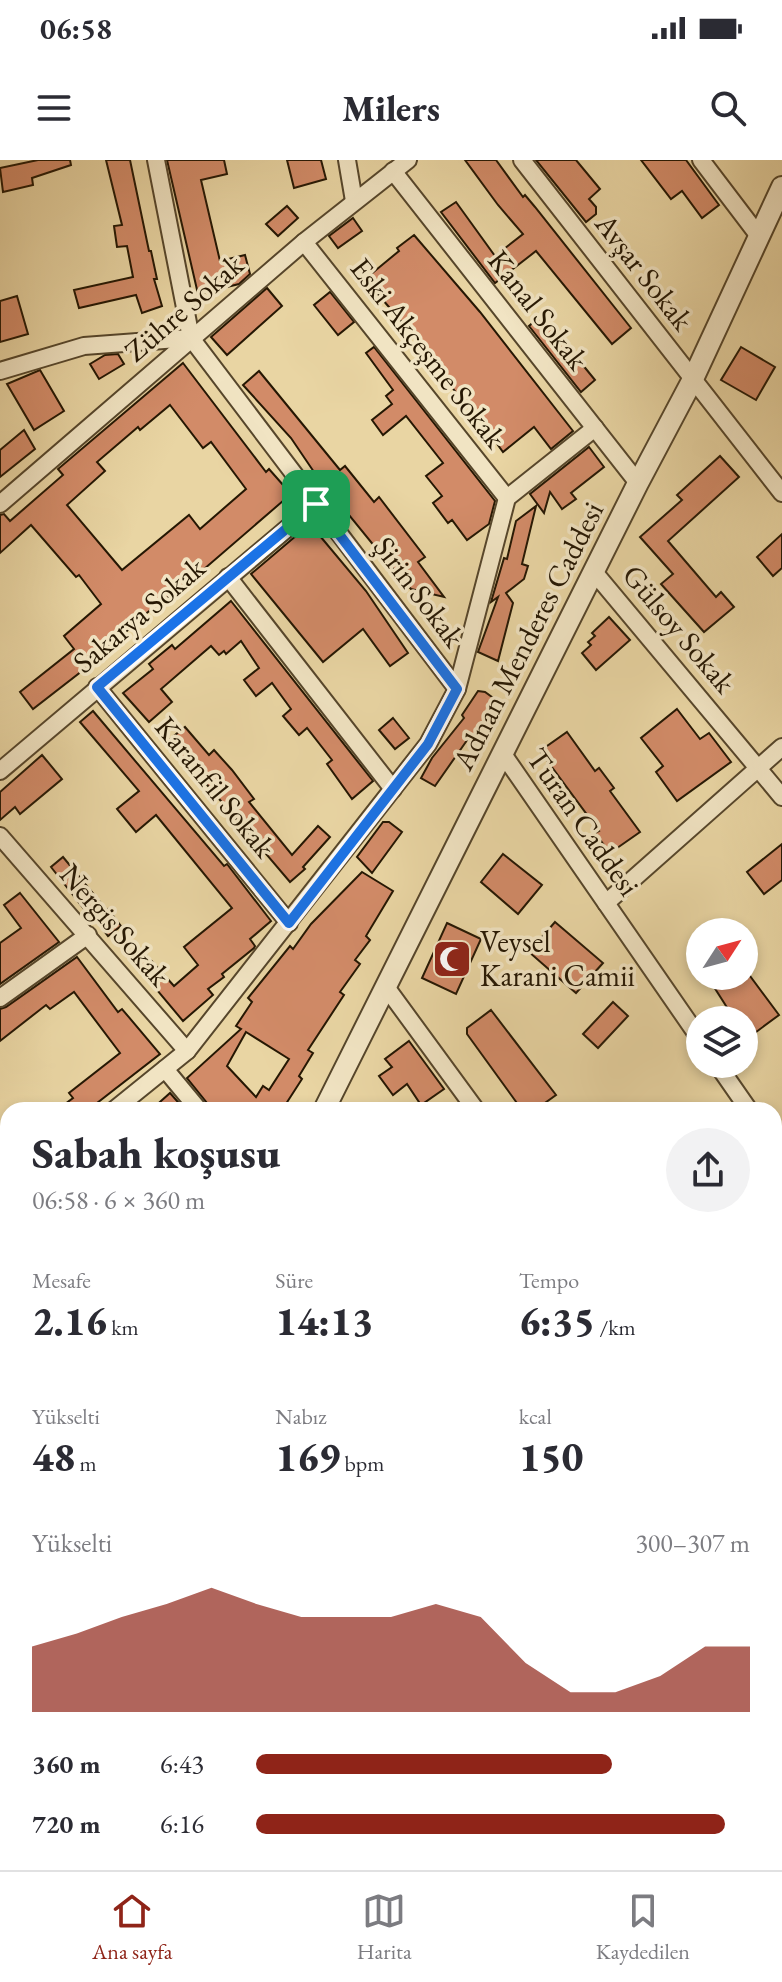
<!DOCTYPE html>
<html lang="tr">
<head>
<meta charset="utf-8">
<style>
	:root { --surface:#fff; --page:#f2f2f3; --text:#2b2b33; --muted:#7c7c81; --line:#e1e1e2; --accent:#8f2418 }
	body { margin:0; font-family:"EB Garamond",serif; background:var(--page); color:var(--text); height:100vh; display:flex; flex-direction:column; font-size:30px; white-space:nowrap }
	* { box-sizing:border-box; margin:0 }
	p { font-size:26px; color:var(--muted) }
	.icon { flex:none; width:44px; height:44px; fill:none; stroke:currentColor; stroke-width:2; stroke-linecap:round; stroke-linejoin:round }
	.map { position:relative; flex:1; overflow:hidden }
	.panel { position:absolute; left:0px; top:942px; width:782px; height:768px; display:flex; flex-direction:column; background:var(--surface); border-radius:24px 24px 0 0; box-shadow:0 4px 12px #0003 }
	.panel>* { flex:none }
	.needle { width:52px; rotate:54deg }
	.buttons { position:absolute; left:686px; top:758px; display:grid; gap:16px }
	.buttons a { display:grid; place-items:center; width:72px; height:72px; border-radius:50%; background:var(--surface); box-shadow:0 4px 12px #0003; font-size:40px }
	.pin { position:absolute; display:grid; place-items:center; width:68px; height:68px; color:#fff; margin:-34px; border-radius:16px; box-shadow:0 4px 12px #0006 }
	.round { display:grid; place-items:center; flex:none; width:84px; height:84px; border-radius:42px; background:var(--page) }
	.head { display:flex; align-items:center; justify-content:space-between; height:136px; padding:0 32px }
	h1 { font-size:44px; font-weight:800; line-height:60px }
	.figures { display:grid; grid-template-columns:repeat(3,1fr); gap:12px; height:136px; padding:8px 32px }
	.figures div { display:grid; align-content:center }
	.figures b { font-size:40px; font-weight:800 }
	.figures small { font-size:22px; font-weight:400 }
	.figures p { font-size:22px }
	.chart { height:224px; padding:16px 32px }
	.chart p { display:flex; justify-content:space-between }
	.chart svg { width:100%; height:144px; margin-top:8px; fill:var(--accent); opacity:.7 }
	ul { padding:0 32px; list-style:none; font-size:26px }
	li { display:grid; grid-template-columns:128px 96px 1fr; align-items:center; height:60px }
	li i { height:20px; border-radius:10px; background:var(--accent) }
	.status { display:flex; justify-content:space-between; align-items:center; height:56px; padding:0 40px; background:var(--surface); direction:ltr }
	.status svg { height:22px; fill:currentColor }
	header { display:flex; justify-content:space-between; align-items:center; height:104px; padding:0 32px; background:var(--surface); font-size:36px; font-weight:800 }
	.tabs { display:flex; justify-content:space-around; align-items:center; height:112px; border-top:2px solid var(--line); background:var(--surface); font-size:22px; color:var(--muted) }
	.tabs a { display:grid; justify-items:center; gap:4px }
	.tabs .active { color:var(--accent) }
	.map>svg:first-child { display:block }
</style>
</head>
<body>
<div class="status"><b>06:58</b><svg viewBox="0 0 49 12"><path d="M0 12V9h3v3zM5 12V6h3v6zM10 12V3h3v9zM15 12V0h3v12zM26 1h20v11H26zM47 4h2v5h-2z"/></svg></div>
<header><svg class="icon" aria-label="menu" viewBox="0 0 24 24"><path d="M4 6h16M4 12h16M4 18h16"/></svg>Milers<svg class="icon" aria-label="search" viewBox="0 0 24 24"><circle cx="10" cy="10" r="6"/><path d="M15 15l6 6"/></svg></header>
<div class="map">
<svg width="782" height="1710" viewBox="0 0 782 1710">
	<rect width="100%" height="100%" fill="#e9d5a3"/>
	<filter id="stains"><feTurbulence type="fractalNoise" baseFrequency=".0025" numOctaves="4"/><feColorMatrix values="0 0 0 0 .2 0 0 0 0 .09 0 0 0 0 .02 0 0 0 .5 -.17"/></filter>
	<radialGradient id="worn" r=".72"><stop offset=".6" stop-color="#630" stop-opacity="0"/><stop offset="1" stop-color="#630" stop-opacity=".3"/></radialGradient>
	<polygon fill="#b0be8a" stroke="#6a6a46" stroke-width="2" points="782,1627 782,1710 686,1710 695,1702 774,1702 774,1634"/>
	<g fill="#d28b68" stroke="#251703" stroke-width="2" fill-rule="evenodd">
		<polygon points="38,0 70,0 71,5 32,18 33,25 3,32 0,8"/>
		<polygon points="106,0 130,0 149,91 151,91 157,119 154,119 162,146 142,153 136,135 79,148 74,130 133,117 127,86 117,87 114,66 122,65"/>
		<polygon points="167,0 224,0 227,14 201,20 220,101 245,95 250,114 239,124 198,134"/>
		<polygon points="287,0 321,0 326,19 294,28"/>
		<polygon points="465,0 496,0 523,37 525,35 535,47 631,168 612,184 536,91 495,123 441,52 456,42 495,96 523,74 498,45"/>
		<polygon points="536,0 576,0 600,29 589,39 596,47 596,54 586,62"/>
		<polygon points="641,0 686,0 719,45 702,58 682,31 671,39"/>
		<polygon points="287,46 298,58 278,76 266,64"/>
		<polygon points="353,58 362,71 338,88 329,76"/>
		<polygon points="414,75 480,152 573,271 551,289 534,267 503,292 469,245 467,247 406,167 365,119 399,91 397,88"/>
		<polygon points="267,128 282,146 227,195 211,177"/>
		<polygon points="330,132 354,162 338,175 314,145"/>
		<polygon points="17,136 28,174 0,182 0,141"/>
		<polygon points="542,155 595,220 581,232 529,166"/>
		<polygon points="374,187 495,341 489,364 467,380 452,360 448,363 433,343 442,336 426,316 443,303 406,256 383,275 372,260 392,244 386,236 393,230 366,193"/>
		<polygon points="741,187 775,207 756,240 721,220"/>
		<polygon points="118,194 124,204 99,219 90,204 105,195"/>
		<path d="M183,203l83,109 3,-3 22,25 -95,82 -64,48 1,2 -35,28 2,3 -67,52 -13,-17 54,-43 -10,-13 37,-32 -22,-29 -3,2 -45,-52 -31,28v-38l4,-1 6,7 53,-46 -5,-6zM170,245l33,43 8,-6 35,47 -46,40 -11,-14 -67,55 -55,-65 38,-34 -8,-9 41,-35 2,3z"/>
		<polygon points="40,210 64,251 34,270 7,224"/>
		<polygon points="259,211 340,310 345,306 374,342 379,337 425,397 418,402 444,437 411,429 384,398 314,312 291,278 243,225"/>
		<polygon points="24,270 35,289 0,317 0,290"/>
		<polygon points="589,287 604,307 571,333 576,339 562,349 550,332 544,353 530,334"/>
		<polygon points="720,296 739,317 668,381 716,437 721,432 734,447 704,472 661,424 673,414 640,377 682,340 677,335"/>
		<polygon points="536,346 522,404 528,406 524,419 506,433 513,443 498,501 478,492 498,437 491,442 504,398 507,399 516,361"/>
		<polygon points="310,364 366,431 408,493 390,506 363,469 323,502 251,414"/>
		<polygon points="782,374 782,408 773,416 757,397"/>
		<polygon points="231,441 373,621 352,639 327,604 332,600 307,568 299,575 283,556 291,549 272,523 256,536 244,520 259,508 241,481 226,494 224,491 219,495 211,486 161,529 172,542 149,562 123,533 153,509 149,504 172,485 175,489"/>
		<polygon points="609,457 630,480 596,510 582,493 591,485 588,482 595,476 592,473"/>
		<polygon points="478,531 485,532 496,540 486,554 475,579 470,576 435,626 421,618 432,598 464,558 462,555"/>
		<polygon points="677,549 700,579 709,573 731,602 677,641 656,612 663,606 641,578"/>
		<polygon points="93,551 224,706 227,704 271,761 250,779 255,786 254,788 222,814 224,817 208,829 213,835 183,861 136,805 147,796 174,826 198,805 184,787 232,748 156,655 136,672 117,649 139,631 80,562"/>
		<polygon points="393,558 409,578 395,589 379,570"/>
		<polygon points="185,567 209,595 214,590 232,610 254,639 249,642 292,695 318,666 330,677 303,707 305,709 290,722 203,620 201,622 165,583"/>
		<polygon points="567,572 595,611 599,608 614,628 610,631 640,672 610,693 595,673 599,671 540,591"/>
		<polygon points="42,595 62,619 20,654 15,647 0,660 0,632"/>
		<polygon points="383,662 389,662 402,672 372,713 357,697"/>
		<polygon points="782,684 782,720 764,734 747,712"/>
		<polygon points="503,694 542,725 518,754 481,722"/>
		<polygon points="63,697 101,743 87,753 51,707"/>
		<path d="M362,712l31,19 -27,45 4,4 -15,20 5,4 -20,28 4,3 -36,55 5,3 -14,23 3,3 -20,31h-72l-3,-7 -20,-25 54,-49 -5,-3 16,-24 -4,-4 42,-52 3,3 18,-25zM246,872l43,27 -20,31 -6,-4 -7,11 -29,-31z"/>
		<polygon points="20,733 59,782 0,824 0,783 21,768 4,745"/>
		<polygon points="108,749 121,766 108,776 95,759"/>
		<polygon points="555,762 603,803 576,833 529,792"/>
		<polygon points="447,763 481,779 456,834 422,818"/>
		<polygon points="77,797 118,852 122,849 160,894 88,950 57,950 73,938 69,933 120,893 74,832 50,849 46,845 0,881 0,849 6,847"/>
		<polygon points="707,816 750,816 779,855 748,878 744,872 744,860 735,860"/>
		<polygon points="613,842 628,856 598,888 583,874"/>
		<polygon points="491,850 556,935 535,950 522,950 467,874 467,868"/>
		<polygon points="409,881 444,929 421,945 407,924 393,935 379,916 392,907 385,899"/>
		<polygon points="170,933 185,950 151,950"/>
	</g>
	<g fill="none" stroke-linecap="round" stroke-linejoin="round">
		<defs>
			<g id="minor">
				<polyline points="156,0 191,178 457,529"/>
				<polyline points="347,0 354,41"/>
				<polyline points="522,0 782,333"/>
				<polyline points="701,0 758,75"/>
				<polyline points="393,11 638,323"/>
				<polyline points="304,82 507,338"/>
				<polyline points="0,211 84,186 191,178"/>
				<polyline points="0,344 304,82 408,0"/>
				<polyline points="594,412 782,637"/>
				<polyline points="228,417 393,629"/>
				<polyline points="97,527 289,763"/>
				<polyline points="503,594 700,879"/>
				<polyline points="0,611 316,344"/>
				<polyline points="0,676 187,891"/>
				<polyline points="606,743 782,587"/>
				<polyline points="386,827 476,950"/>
				<polyline points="0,838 88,775"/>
				<polyline points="717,904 749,950"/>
				<polyline points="165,909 199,950"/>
				<polyline points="114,950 187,891 428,584 457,529 507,338 595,268"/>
				<polyline points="774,986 782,997"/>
				<polyline points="0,1042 8,1035"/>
				<polyline points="0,1195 8,1189"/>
				<polyline points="774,1367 782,1378"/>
			</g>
			<g id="tertiary">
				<polyline points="324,950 638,323 692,221 782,27"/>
				<polyline points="0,1502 8,1486"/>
				<polyline points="774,1604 782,1597"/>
				<polyline points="643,1710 653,1702"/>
			</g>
			<g id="primary">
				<polyline points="0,1416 8,1426"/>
				<polyline points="249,1702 256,1710"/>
			</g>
		</defs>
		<use href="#minor" stroke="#56462b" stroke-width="20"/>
		<use href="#tertiary" stroke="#56462b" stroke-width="24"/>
		<use href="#primary" stroke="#251703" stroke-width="30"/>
		<use href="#minor" stroke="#f1e4c3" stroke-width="16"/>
		<use href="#tertiary" stroke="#f1e4c3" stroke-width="20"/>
		<use href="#primary" stroke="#e9d5a3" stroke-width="26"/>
	</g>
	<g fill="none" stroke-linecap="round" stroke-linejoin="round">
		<defs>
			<polygon id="route" points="316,344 457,529 428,584 289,763 97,527"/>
		</defs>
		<use href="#route" stroke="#fff" stroke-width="16"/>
		<use href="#route" stroke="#1a73e8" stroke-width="10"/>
	</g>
	<defs>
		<symbol id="mosque-square" viewBox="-11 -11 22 22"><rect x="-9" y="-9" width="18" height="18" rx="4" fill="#8f2418" stroke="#f1e4c3"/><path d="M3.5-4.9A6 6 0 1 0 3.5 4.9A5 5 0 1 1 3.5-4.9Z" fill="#fff"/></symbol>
	</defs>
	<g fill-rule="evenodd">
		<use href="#mosque-square" x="430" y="777" width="44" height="44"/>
	</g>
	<g text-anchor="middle" stroke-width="7" stroke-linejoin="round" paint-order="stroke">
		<g font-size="30" fill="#251703" stroke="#f1e4c3">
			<text transform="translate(644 112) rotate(52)" y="10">Avşar Sokak</text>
			<text transform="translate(184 148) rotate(-41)" y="10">Zühre Sokak</text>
			<text transform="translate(538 150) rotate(52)" y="10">Kanal Sokak</text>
			<text transform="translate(428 193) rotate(52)" y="10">Eski Akçeşme Sokak</text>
			<text transform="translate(419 432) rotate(53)" y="10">Şirin Sokak</text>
			<text transform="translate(139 455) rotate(-40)" y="10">Sakarya Sokak</text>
			<text transform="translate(679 469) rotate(50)" y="10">Gülsoy Sokak</text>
			<text transform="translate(528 476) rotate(-63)" y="10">Adnan Menderes Caddesi</text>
			<text transform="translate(215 627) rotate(51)" y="10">Karanfil Sokak</text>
			<text transform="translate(583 662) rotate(55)" y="10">Turan Caddesi</text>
			<text transform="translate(115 765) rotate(49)" y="10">Nergis Sokak</text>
		</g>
		<g font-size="30" fill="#251703" stroke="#f1e4c3" text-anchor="start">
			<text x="480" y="792">Veysel<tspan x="480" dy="34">Karani Camii</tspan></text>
		</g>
	</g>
	<rect width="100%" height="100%" filter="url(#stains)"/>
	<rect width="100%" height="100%" fill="url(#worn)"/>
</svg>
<div class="buttons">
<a><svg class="needle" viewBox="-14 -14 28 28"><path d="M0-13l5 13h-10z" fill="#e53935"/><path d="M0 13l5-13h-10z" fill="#7c7c81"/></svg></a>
<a><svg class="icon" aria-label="layers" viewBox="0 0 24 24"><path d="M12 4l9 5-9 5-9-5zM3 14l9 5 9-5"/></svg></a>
</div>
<div class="pin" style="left:316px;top:344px;background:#1e9e55"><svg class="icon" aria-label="arrive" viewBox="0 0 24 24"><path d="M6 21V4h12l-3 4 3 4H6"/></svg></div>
<section class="panel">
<div class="head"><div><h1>Sabah koşusu</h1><p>06:58 · 6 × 360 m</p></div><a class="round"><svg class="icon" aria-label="share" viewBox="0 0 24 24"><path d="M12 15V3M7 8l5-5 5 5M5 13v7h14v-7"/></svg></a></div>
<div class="figures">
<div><p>Mesafe</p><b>2.16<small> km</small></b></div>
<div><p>Süre</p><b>14:13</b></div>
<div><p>Tempo</p><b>6:35<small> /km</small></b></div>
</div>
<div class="figures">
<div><p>Yükselti</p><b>48<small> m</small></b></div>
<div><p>Nabız</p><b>169<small> bpm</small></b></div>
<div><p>kcal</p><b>150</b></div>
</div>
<div class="chart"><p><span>Yükselti</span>300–307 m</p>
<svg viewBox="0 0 160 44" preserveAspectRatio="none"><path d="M0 44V24L10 20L20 15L30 11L40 6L50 11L60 15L70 15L80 15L90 11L100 15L110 29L120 38L130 38L140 33L150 24L160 24V44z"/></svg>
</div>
<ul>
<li><b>360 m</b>6:43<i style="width:72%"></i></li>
<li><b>720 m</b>6:16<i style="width:95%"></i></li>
</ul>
</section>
</div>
<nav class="tabs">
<a class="active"><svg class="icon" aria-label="home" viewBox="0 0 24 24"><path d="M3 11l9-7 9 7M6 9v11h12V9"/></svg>Ana sayfa</a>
<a><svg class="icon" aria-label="map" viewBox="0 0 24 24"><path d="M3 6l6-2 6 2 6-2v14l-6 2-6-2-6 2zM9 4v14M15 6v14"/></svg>Harita</a>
<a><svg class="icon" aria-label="saved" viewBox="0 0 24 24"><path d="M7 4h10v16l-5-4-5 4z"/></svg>Kaydedilen</a>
</nav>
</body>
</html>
